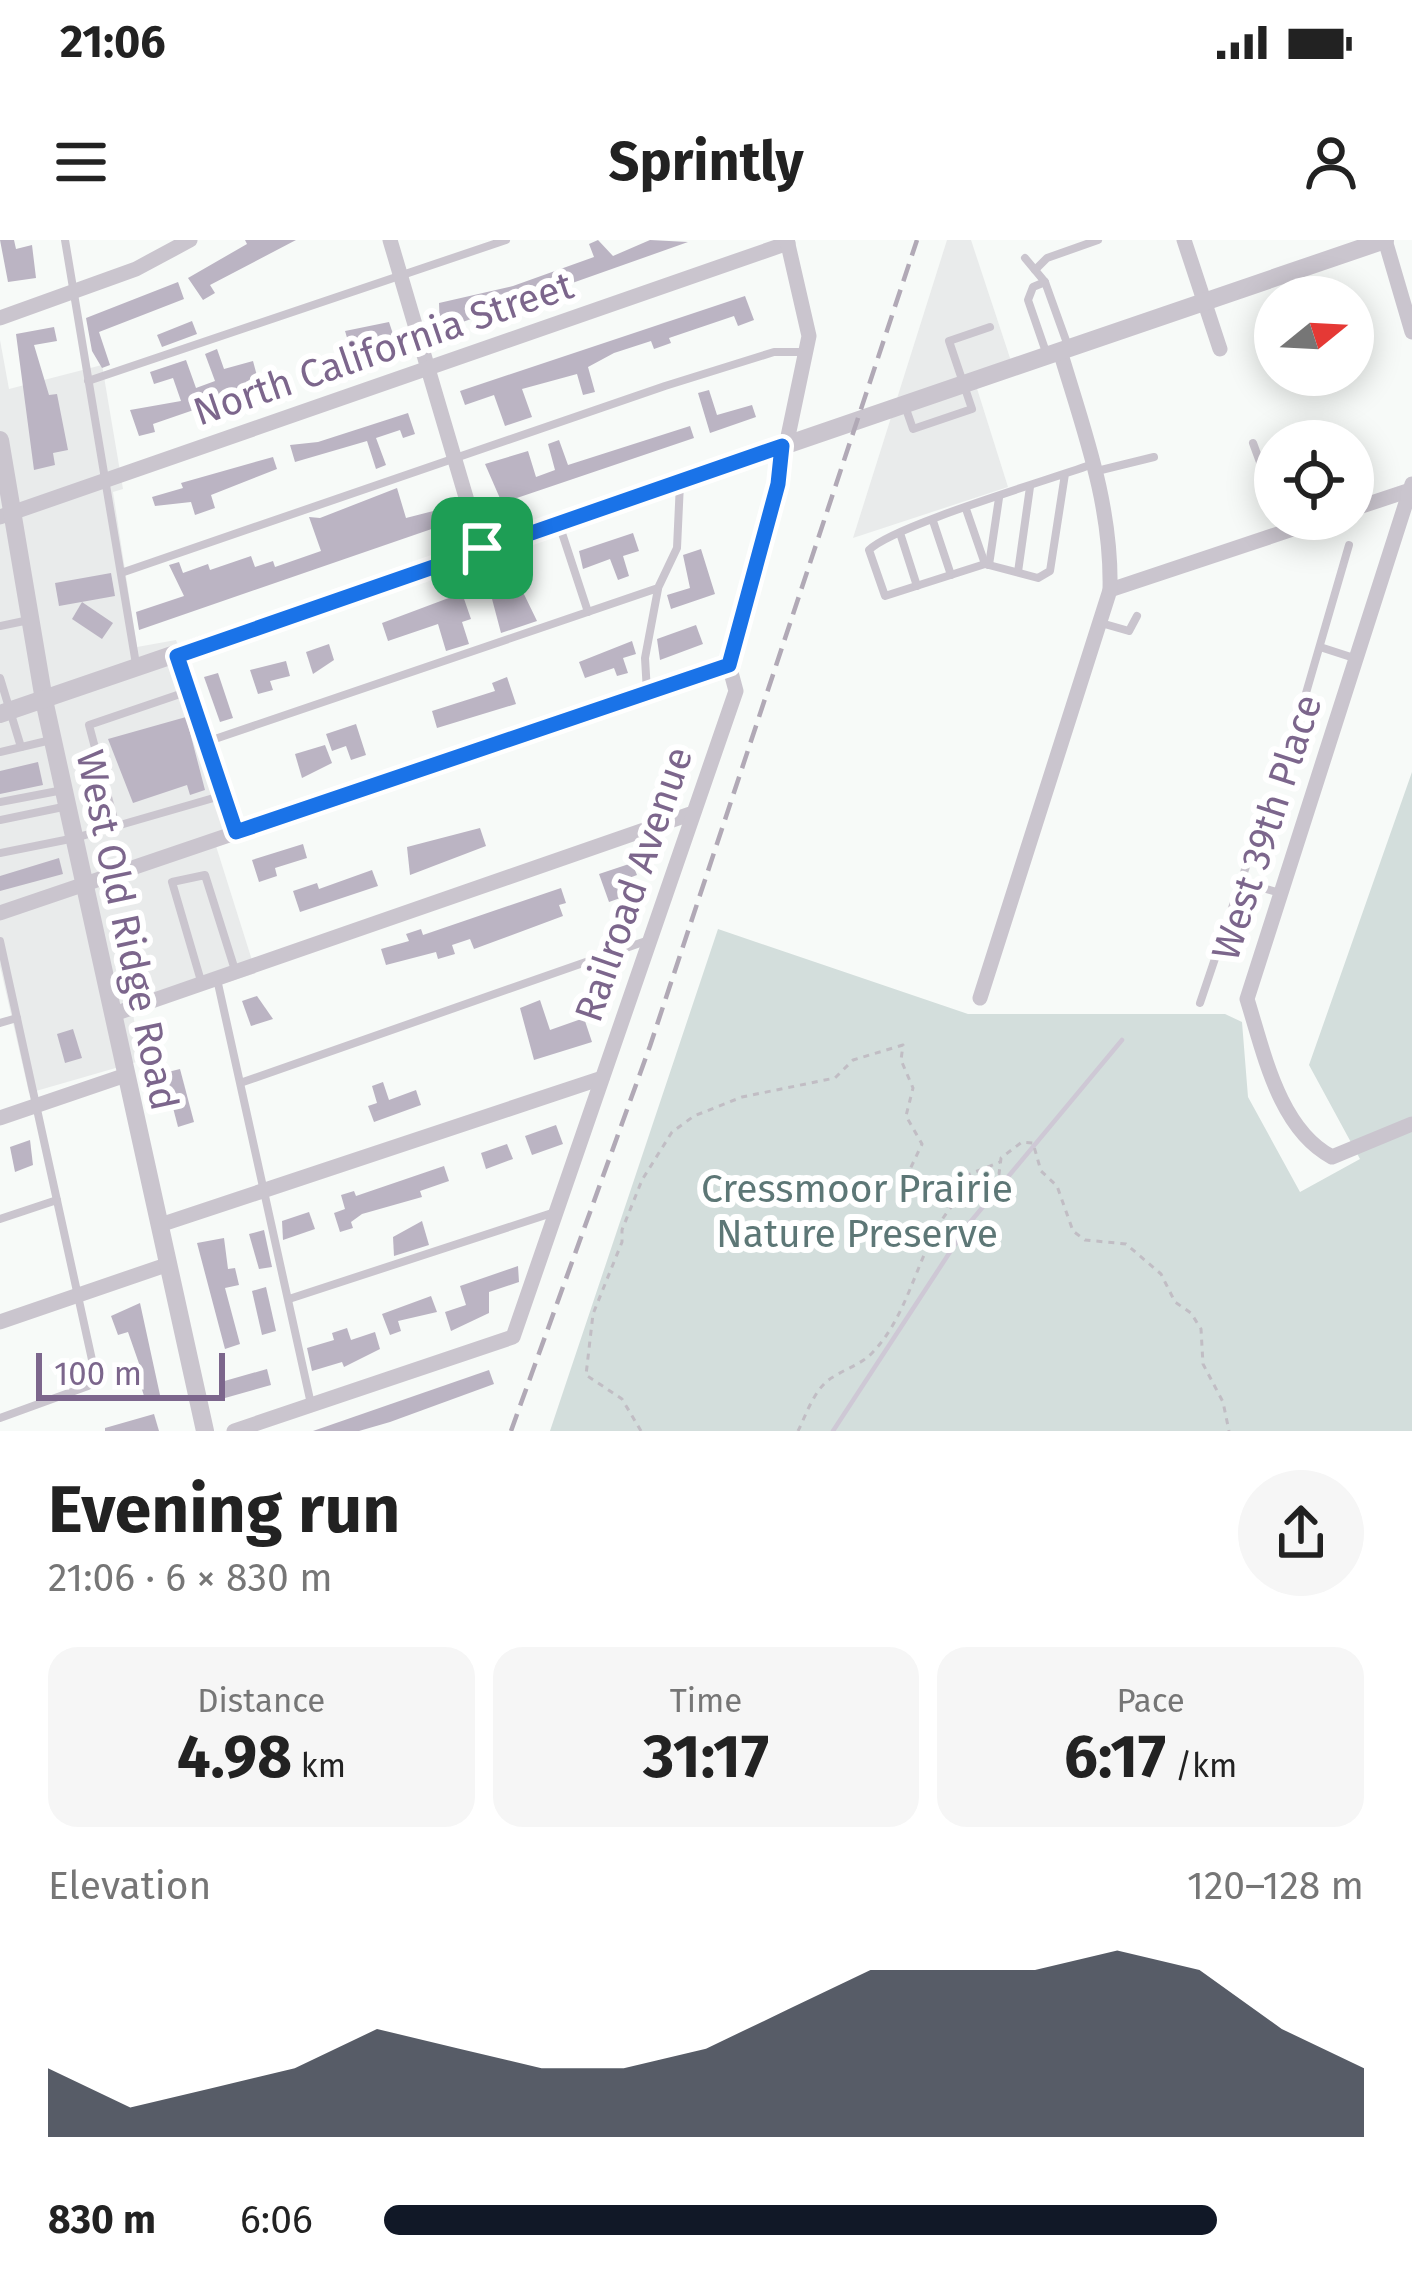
<!DOCTYPE html>
<html lang="en">
<head>
<meta charset="utf-8">
<style>
	:root { --surface:#fff; --page:#f6f6f6; --text:#222; --muted:#767676; --accent:#111827 }
	body { margin:0; font-family:"Fira Sans",sans-serif; background:var(--page); color:var(--text); height:100vh; display:flex; flex-direction:column; font-size:45px; white-space:nowrap }
	* { box-sizing:border-box; margin:0 }
	p { font-size:39px; color:var(--muted) }
	.icon { flex:none; width:66px; height:66px; fill:none; stroke:currentColor; stroke-width:2; stroke-linecap:round; stroke-linejoin:round }
	.map { position:relative; height:1191px; overflow:hidden }
	.panel { display:flex; flex-direction:column; background:var(--surface); flex:1 }
	.panel>* { flex:none }
	.needle { width:78px; rotate:72deg }
	.tools { position:absolute; left:1254px; top:36px; display:grid; gap:24px }
	.tools a { display:grid; place-items:center; width:120px; height:120px; border-radius:50%; background:var(--surface); box-shadow:0 6px 30px #0003; font-size:60px }
	.scale { position:absolute; left:36px; bottom:30px; width:189px; box-sizing:border-box; padding-left:12px; border:6px solid #7c668c; border-top:0; font-size:33px; line-height:42px; white-space:nowrap; color:#7c668c; -webkit-text-stroke:9px #fff; paint-order:stroke }
	.pin { position:absolute; display:grid; place-items:center; width:102px; height:102px; color:#fff; margin:-51px; border-radius:24px; box-shadow:0 6px 18px #0006 }
	.round { display:grid; place-items:center; flex:none; width:126px; height:126px; border-radius:63px; background:var(--page) }
	.overview { display:flex; align-items:center; justify-content:space-between; height:204px; padding:0 48px }
	h1 { font-size:66px; font-weight:700; line-height:90px }
	.metrics { display:grid; grid-template-columns:repeat(3,1fr); gap:18px; height:204px; padding:12px 48px }
	.metrics div { display:grid; align-content:center; border-radius:30px; background:var(--page); text-align:center }
	.metrics b { font-size:60px; font-weight:700 }
	.metrics small { font-size:33px; font-weight:400 }
	.metrics p { font-size:33px }
	.chart { height:336px; padding:24px 48px }
	.chart p { display:flex; justify-content:space-between }
	.chart svg { width:100%; height:216px; margin-top:12px; fill:var(--accent); opacity:.7 }
	ul { padding:0 48px; list-style:none; font-size:39px }
	li { display:grid; grid-template-columns:192px 144px 1fr; align-items:center; height:90px }
	li i { height:30px; border-radius:15px; background:var(--accent) }
	.status { display:flex; justify-content:space-between; align-items:center; height:84px; padding:0 60px; background:var(--surface); direction:ltr }
	.status svg { height:33px; fill:currentColor }
	header { display:flex; justify-content:space-between; align-items:center; height:156px; padding:0 48px; background:var(--surface); font-size:54px; font-weight:700 }
	.map>svg:first-child { display:block }
</style>
</head>
<body>
<div class="status"><b>21:06</b><svg viewBox="0 0 49 12"><path d="M0 12V9h3v3zM5 12V6h3v6zM10 12V3h3v9zM15 12V0h3v12zM26 1h20v11H26zM47 4h2v5h-2z"/></svg></div>
<header><svg class="icon" aria-label="menu" viewBox="0 0 24 24"><path d="M4 6h16M4 12h16M4 18h16"/></svg>Sprintly<svg class="icon" aria-label="person" viewBox="0 0 24 24"><circle cx="12" cy="8" r="4"/><path d="M4 21q1-7 8-7t8 7"/></svg></header>
<div class="map">
<svg width="1412" height="1191" viewBox="0 0 1412 1191">
	<rect width="100%" height="100%" fill="#f7faf8"/>
	<g fill="#e9ebeb">
		<polygon points="947,0 971,0 1012,124 974,139 1008,247 853,298"/>
		<polygon points="0,100 9,149 102,125 123,249 113,252 137,407 176,400 248,593 216,606 256,733 133,773 140,821 29,853 0,726"/>
	</g>
	<polygon fill="#d3dedc" points="1412,532 1412,1191 550,1191 718,689 968,774 1225,774 1242,782 1248,857 1300,952 1360,919 1309,825"/>
	<g fill="none" stroke-linecap="round" stroke-linejoin="round">
		<polyline stroke="#cec8d5" stroke-width="4.5" points="833,1191 967,986 1122,800"/>
	</g>
	<g fill="#bbb4c3">
		<polygon points="0,0 14,0 16,9 32,5 36,38 8,42"/>
		<polygon points="245,0 296,0 210,45 215,53 203,60 188,38 247,4"/>
		<polygon points="598,0 613,16 650,0 688,2 440,90 439,63 513,46 594,17 589,4"/>
		<polygon points="178,42 184,59 99,92 110,125 102,128 92,111 86,78"/>
		<polygon points="745,56 754,80 738,86 734,76 669,98 671,103 654,109 651,101 614,113 588,127 595,152 583,155 577,134 522,149 532,177 505,186 494,155 465,165 460,151"/>
		<polygon points="192,81 197,94 162,107 157,95"/>
		<polygon points="389,82 395,100 352,114 345,91"/>
		<polygon points="54,87 57,101 34,105 49,155 57,154 68,210 53,213 55,225 34,230 16,94"/>
		<polygon points="217,109 224,129 253,121 260,147 153,184 155,192 139,196 130,170 181,161 173,138 154,144 150,132 186,120 196,148 215,141 205,114"/>
		<polygon points="709,150 717,175 752,165 756,177 710,193 698,153"/>
		<polygon points="408,173 415,194 403,198 400,190 376,198 386,225 376,229 367,201 295,222 290,205 318,202"/>
		<polygon points="690,186 694,198 502,263 485,224 528,211 536,237 555,230 548,204 559,200 568,225"/>
		<polygon points="273,217 277,229 211,255 215,268 195,275 191,262 155,266 152,257 183,248 181,243"/>
		<polygon points="397,248 406,278 445,268 449,283 139,390 136,372 184,356 169,325 179,322 183,333 208,324 210,330 251,316 255,327 273,321 275,327 321,311 309,277 320,278"/>
		<polygon points="633,293 639,311 623,316 629,336 618,340 610,319 583,329 579,311"/>
		<polygon points="701,309 715,354 671,369 667,355 690,348 683,315"/>
		<polygon points="524,330 528,346 521,348 537,381 501,393 487,340"/>
		<polygon points="111,333 115,356 59,366 55,343"/>
		<polygon points="462,353 471,379 462,382 469,404 446,411 438,384 388,401 382,383"/>
		<polygon points="82,362 113,383 102,399 72,379"/>
		<polygon points="696,385 703,404 660,420 657,399"/>
		<polygon points="632,401 636,414 623,418 628,433 617,436 614,428 585,438 579,422"/>
		<polygon points="329,404 334,420 313,434 306,412"/>
		<polygon points="286,421 290,436 270,441 273,450 258,454 250,430"/>
		<polygon points="218,433 233,478 220,482 204,437"/>
		<polygon points="507,437 516,464 437,488 432,471 495,451 492,443"/>
		<polygon points="186,477 205,550 190,555 187,545 133,563 108,499"/>
		<polygon points="356,484 366,515 351,520 346,506 332,511 326,494"/>
		<polygon points="325,505 332,523 302,538 295,514"/>
		<polygon points="38,522 43,545 0,554 0,531"/>
		<polygon points="480,588 486,606 410,635 407,607"/>
		<polygon points="303,604 307,618 275,628 277,636 259,642 252,620"/>
		<polygon points="59,618 63,634 0,651 0,636"/>
		<polygon points="632,623 637,635 621,641 626,656 609,662 599,634"/>
		<polygon points="372,630 378,646 300,672 293,651 317,643 319,649"/>
		<polygon points="561,648 566,663 559,665 563,676 474,709 470,699 452,705 455,714 438,719 436,712 386,725 381,709 409,701 406,694 421,689 423,695"/>
		<polygon points="257,756 273,779 251,786 242,761"/>
		<polygon points="540,760 550,790 584,778 592,802 534,820 520,768"/>
		<polygon points="73,789 82,818 65,823 57,794"/>
		<polygon points="180,829 194,882 178,887 164,833"/>
		<polygon points="383,842 389,860 416,850 421,865 374,882 368,866 377,863 372,846"/>
		<polygon points="556,885 563,904 532,915 525,896"/>
		<polygon points="30,900 33,925 15,932 10,907"/>
		<polygon points="507,904 513,919 486,929 481,913"/>
		<polygon points="444,926 449,941 420,951 422,957 362,974 351,982 353,988 340,992 334,973 345,969 341,955 354,951 356,956"/>
		<polygon points="309,972 315,989 283,1000 282,981"/>
		<polygon points="422,981 429,1005 394,1016 393,997"/>
		<polygon points="264,990 272,1027 259,1029 249,994"/>
		<polygon points="224,998 228,1029 235,1028 239,1045 225,1048 240,1104 225,1109 197,1003"/>
		<polygon points="518,1026 519,1042 489,1052 489,1073 451,1091 445,1072 466,1065 460,1046"/>
		<polygon points="266,1047 276,1091 262,1095 252,1051"/>
		<polygon points="431,1056 437,1072 398,1081 401,1091 390,1095 382,1074"/>
		<polygon points="140,1063 160,1155 145,1159 138,1137 143,1135 128,1092 118,1095 111,1076"/>
		<polygon points="347,1088 351,1100 375,1092 380,1109 344,1127 342,1122 312,1131 307,1108 334,1100 332,1093"/>
		<polygon points="267,1129 271,1145 225,1158 221,1142"/>
		<polygon points="489,1130 494,1144 390,1182 359,1191 313,1191"/>
		<polygon points="154,1174 159,1191 105,1191 105,1188"/>
	</g>
	<g fill="none" stroke-linecap="round" stroke-linejoin="round">
		<g stroke="#c1bdc4" stroke-width="3" stroke-dasharray="6 6" stroke-linecap="butt">
			<polyline points="641,1191 622,1159 586,1135 593,1074 622,1002 622,990 642,940 672,892 694,876 742,857 835,838 853,820 903,805 901,820 913,848 906,876 922,904 904,942 955,940 1000,922"/>
			<path d="M798,1191c9,-18 17,-44 35,-54 14,-9 29,-13 40,-25 52,-55 45,-151 126,-178l2,-16 21,-16 11,1 8,28 16,15 16,45 12,9 41,4 35,30 14,28 16,11 10,16 2,35 20,38 6,29"/>
		</g>
		<g stroke="#cac5ce" stroke-width="8">
			<polyline points="65,0 136,424"/>
			<polyline points="1025,18 1045,42 1068,106"/>
			<polyline points="1035,30 1047,18 1098,0"/>
			<polyline points="1045,42 1033,47 1028,60 1047,115"/>
			<polyline points="88,141 506,0"/>
			<polyline points="905,166 913,189 972,169 949,101 990,87"/>
			<polyline points="1253,203 1275,263"/>
			<polyline points="1097,231 1154,217"/>
			<path d="M1065,234l-15,97 -12,7 -53,-14 -100,32 -16,-46c23,-24 183,-71 224,-86"/>
			<polyline points="966,269 985,324"/>
			<polyline points="933,281 951,335"/>
			<polyline points="559,284 588,372"/>
			<polyline points="900,293 917,346"/>
			<polyline points="989,325 999,258"/>
			<polyline points="1018,332 1030,247"/>
			<polyline points="121,333 665,146 774,112 803,112"/>
			<polyline points="1101,383 1129,391 1137,376"/>
			<polyline points="0,386 29,380"/>
			<polyline points="1320,407 1354,418"/>
			<polyline points="178,417 235,591"/>
			<polyline points="0,438 21,507"/>
			<polyline points="647,452 645,418 658,349"/>
			<polyline points="1306,453 1349,305"/>
			<polyline points="206,502 658,348 677,308 680,243"/>
			<polyline points="0,512 51,500"/>
			<polyline points="0,562 63,550"/>
			<polyline points="0,580 63,567"/>
			<polyline points="116,587 89,485 189,451"/>
			<polyline points="0,613 75,598 224,555"/>
			<polyline points="1241,642 1277,652"/>
			<polyline points="0,701 96,1138 88,1146 0,1178"/>
			<polyline points="217,739 311,1164"/>
			<polyline points="201,741 172,642 205,635 235,730"/>
			<polyline points="1200,763 1259,588"/>
			<polyline points="0,783 17,778"/>
			<polyline points="243,842 646,701"/>
			<polyline points="0,979 57,960"/>
			<polyline points="289,1059 555,972"/>
		</g>
		<g stroke="#cac5ce" stroke-width="15">
			<polyline points="390,0 481,308"/>
			<polyline points="1184,0 1220,109"/>
			<polyline points="1385,0 1412,92"/>
			<polyline points="0,78 136,29 190,0"/>
			<path d="M1412,244l-165,515c17,54 32,130 85,158l80,-33"/>
			<polyline points="1353,269 1410,250"/>
			<polyline points="0,277 788,3"/>
			<polyline points="1110,350 1323,279"/>
			<polyline points="0,673 729,425"/>
			<path d="M980,758l130,-408c2,-85 -26,-159 -50,-239"/>
			<polyline points="114,774 690,574"/>
			<polyline points="0,878 126,835"/>
			<polyline points="160,985 602,838"/>
			<polyline points="0,1082 169,1024"/>
			<polyline points="234,1191 513,1097 736,451 729,425 778,244 809,96 787,0"/>
		</g>
		<g stroke="#cac5ce" stroke-width="18">
			<polyline points="0,200 44,460 205,1191"/>
			<polyline points="0,474 1385,0"/>
		</g>
		<polyline stroke="#b1a9b6" stroke-width="4.5" stroke-dasharray="18 9" stroke-linecap="butt" points="511,1191 650,806 917,0"/>
	</g>
	<g fill="none" stroke-linecap="round" stroke-linejoin="round">
		<defs>
			<polygon id="route" points="782,206 778,244 729,425 236,592 177,416"/>
		</defs>
		<use href="#route" stroke="#fff" stroke-width="24"/>
		<use href="#route" stroke="#1a73e8" stroke-width="15"/>
	</g>
	<g text-anchor="middle" stroke-width="12" stroke-linejoin="round" paint-order="stroke">
		<g font-size="39" fill="#7c668c" stroke="#fff">
			<text transform="translate(383 108) rotate(-19)" y="14">North California Street</text>
			<text transform="translate(1266 587) rotate(-72)" y="14">West 39th Place</text>
			<text transform="translate(633 644) rotate(-71)" y="14">Railroad Avenue</text>
			<text transform="translate(128 690) rotate(78)" y="14">West Old Ridge Road</text>
		</g>
		<g font-size="39" fill="#5d7776" stroke="#fff">
			<text x="857" y="962">Cressmoor Prairie<tspan x="857" dy="45">Nature Preserve</tspan></text>
		</g>
	</g>
</svg>
<div class="tools">
<a><svg class="needle" viewBox="-14 -14 28 28"><path d="M0-13l5 13h-10z" fill="#e53935"/><path d="M0 13l5-13h-10z" fill="#767676"/></svg></a>
<a><svg class="icon" aria-label="locate" viewBox="0 0 24 24"><circle cx="12" cy="12" r="6"/><path d="M12 2v4M12 18v4M2 12h4M18 12h4"/></svg></a>
</div>
<div class="scale">100 m</div>
<div class="pin" style="left:482px;top:308px;background:#1e9e55"><svg class="icon" aria-label="arrive" viewBox="0 0 24 24"><path d="M6 21V4h12l-3 4 3 4H6"/></svg></div>
</div>
<section class="panel">
<div class="overview"><div><h1>Evening run</h1><p>21:06 · 6 × 830 m</p></div><a class="round"><svg class="icon" aria-label="share" viewBox="0 0 24 24"><path d="M12 15V3M7 8l5-5 5 5M5 13v7h14v-7"/></svg></a></div>
<div class="metrics">
<div><p>Distance</p><b>4.98<small> km</small></b></div>
<div><p>Time</p><b>31:17</b></div>
<div><p>Pace</p><b>6:17<small> /km</small></b></div>
</div>
<div class="chart"><p><span>Elevation</span>120–128 m</p>
<svg viewBox="0 0 160 44" preserveAspectRatio="none"><path d="M0 44V30L10 38L20 34L30 30L40 22L50 26L60 30L70 30L80 26L90 18L100 10L110 10L120 10L130 6L140 10L150 22L160 30V44z"/></svg>
</div>
<ul>
<li><b>830 m</b>6:06<i style="width:85%"></i></li>
</ul>
</section>
</body>
</html>
